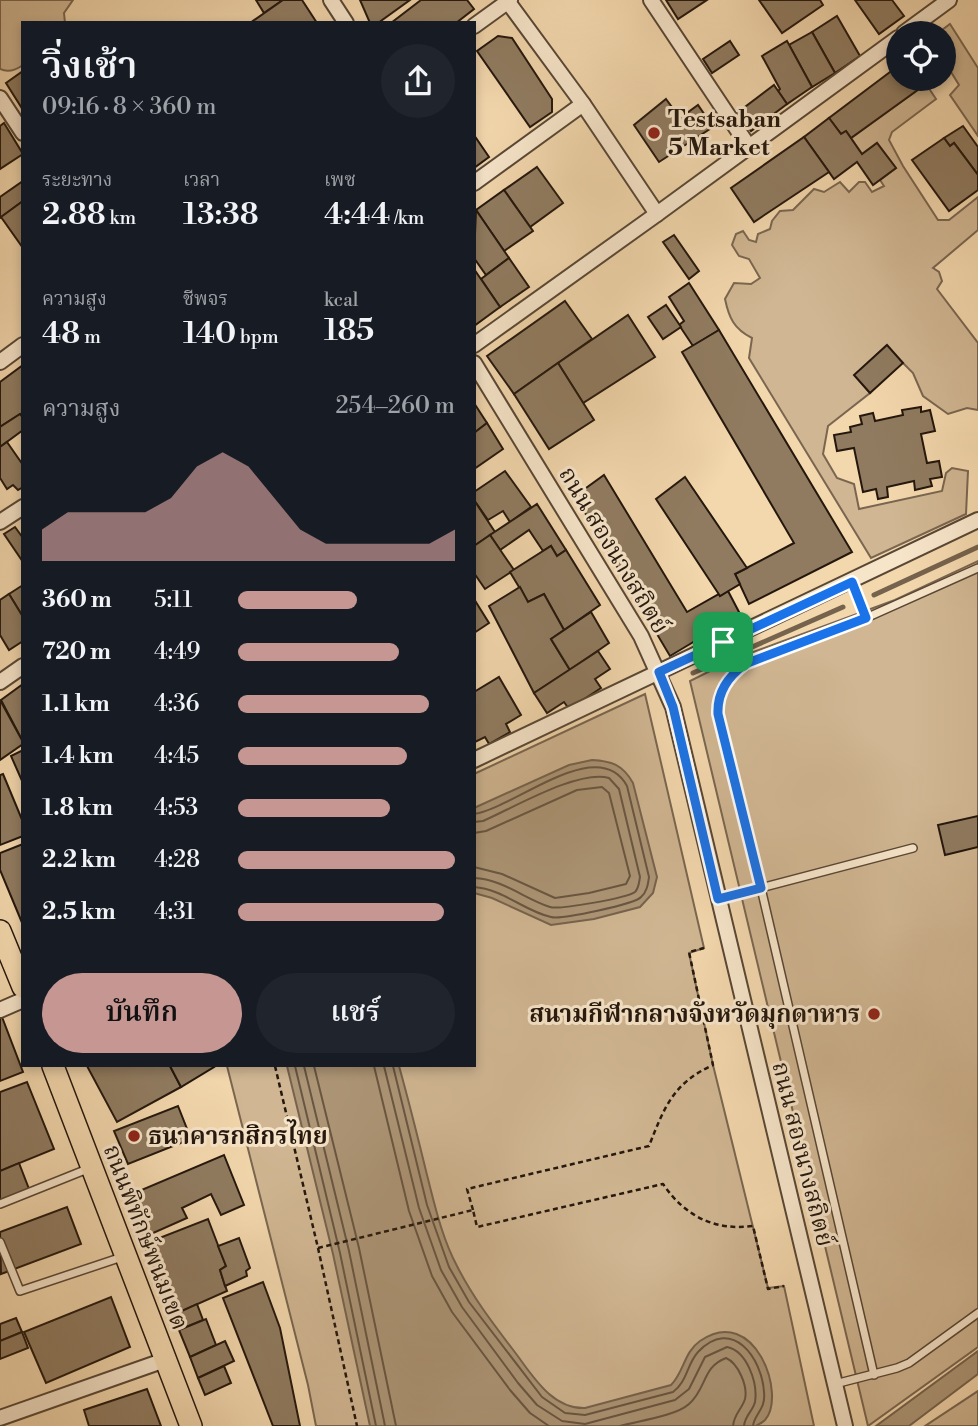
<!DOCTYPE html>
<html lang="th">
<head>
<meta charset="utf-8">
<style>
	:root { --surface:#171b24; --page:#20242c; --text:#f1f3f6; --muted:#9ea1a6; --accent:#c59692 }
	body { margin:0; font-family:"Libre Bodoni","Noto Serif Thai",serif; background:var(--page); color:var(--text); height:100vh; display:flex; flex-direction:column; font-size:26px; white-space:nowrap }
	* { box-sizing:border-box; margin:0 }
	p { font-size:23px; color:var(--muted) }
	.icon { flex:none; width:38px; height:38px; fill:none; stroke:currentColor; stroke-width:2; stroke-linecap:round; stroke-linejoin:round }
	.map { position:relative; flex:1; overflow:hidden }
	.drawer { position:absolute; left:21px; top:21px; width:455px; height:1046px; display:flex; flex-direction:column; background:var(--surface); border-radius:0px; box-shadow:0 4px 10px #0003 }
	.drawer>* { flex:none }
	.buttons { position:absolute; left:886px; top:21px; display:grid; gap:14px }
	.buttons a { display:grid; place-items:center; width:70px; height:70px; border-radius:50%; background:var(--surface); box-shadow:0 4px 10px #0003; font-size:35px }
	.pin { position:absolute; display:grid; place-items:center; width:60px; height:60px; color:#fff; margin:-30px; border-radius:14px; box-shadow:0 4px 10px #0006 }
	.round { display:grid; place-items:center; flex:none; width:74px; height:74px; border-radius:37px; background:var(--page) }
	.summary { display:flex; align-items:center; justify-content:space-between; height:119px; padding:0 21px }
	h1 { font-size:38px; font-weight:600; line-height:52px }
	.stats { display:grid; grid-template-columns:repeat(3,1fr); gap:10px; height:119px; padding:7px 21px }
	.stats div { display:grid; align-content:center }
	.stats b { font-size:30px; font-weight:600 }
	.stats small { font-size:19px; font-weight:400 }
	.stats p { font-size:19px }
	.chart { height:196px; padding:14px 21px }
	.chart p { display:flex; justify-content:space-between }
	.chart svg { width:100%; height:126px; margin-top:7px; fill:var(--accent); opacity:.7 }
	.primary-button { display:flex; gap:14px; margin-top:auto; padding:14px 21px }
	.primary-button a { flex:1; height:80px; border-radius:42px; background:var(--accent); color:#111; font-size:28px; font-weight:600; line-height:80px; text-align:center }
	.primary-button a+a { background:var(--page); color:var(--text) }
	ul { padding:0 21px; list-style:none; font-size:23px }
	li { display:grid; grid-template-columns:112px 84px 1fr; align-items:center; height:52px }
	li i { height:18px; border-radius:9px; background:var(--accent) }
	.map>svg:first-child { display:block }
</style>
</head>
<body>
<div class="map">
<svg width="978" height="1426" viewBox="0 0 978 1426">
	<rect width="100%" height="100%" fill="#f3d7ad"/>
	<filter id="stains"><feTurbulence type="fractalNoise" baseFrequency=".00286" numOctaves="4"/><feColorMatrix values="0 0 0 0 .2 0 0 0 0 .09 0 0 0 0 .02 0 0 0 .5 -.17"/></filter>
	<radialGradient id="worn" r=".72"><stop offset=".6" stop-color="#630" stop-opacity="0"/><stop offset="1" stop-color="#630" stop-opacity=".3"/></radialGradient>
	<g fill="#d0b692" stroke="#7a6650" stroke-width="2">
		<path d="M0,0h73l-9,13 1,10h-42v42c-7,5 -15,8 -23,4z"/>
		<polygon points="950,24 978,68 978,136 950,95 959,85 943,59 943,33 938,33"/>
		<path d="M926,84l10,15 -44,33 -3,8 14,26 35,54h11l29,-23v33l-45,38 6,4 3,9 -5,8 41,54v67l-11,-2 -19,6 -25,-18 -10,-23 -27,-27 -31,29 15,18 -42,33 -5,28 14,24 17,6 5,25 83,-18 4,-18 6,-5 16,3 -2,43 -95,44 -122,-200 3,-20c-18,-9 -23,-20 -27,-39l9,-16 17,1 9,-6 -11,-19 -10,-3 -7,-11 4,-11 7,-3 6,9 7,2 2,-8 12,-5 2,-8 8,-10 13,-1 21,-21 10,3 16,-10 9,10 10,-10h6l7,10 12,-6 -4,-6 16,-12 -19,-25 -15,11 -11,-16z"/>
		<polygon points="978,561 978,1347 868,1426 690,681 734,659 895,600"/>
		<polygon points="645,694 704,948 689,953 713,1065 768,1288 784,1286 814,1426 316,1426 308,1385 227,1066 474,1066 474,774"/>
		<polygon points="978,1391 978,1426 925,1426"/>
	</g>
	<g fill="#ad9677" stroke="#76634d" stroke-width="2">
		<path d="M592,760c20,1 31,5 41,23l24,94 -4,16 -13,14 -46,12 -43,6 -59,-27 -18,-5v-85l95,-43z"/>
		<path d="M287,1066h112c10,36 19,72 28,109 8,31 15,63 30,91 16,32 38,60 60,89 17,23 36,54 68,53l86,-23c13,-13 13,-33 29,-44 55,-38 87,55 65,79 -3,3 -6,4 -9,6h-386l-37,-172z"/>
		<polygon points="978,1351 978,1374 909,1426 876,1426"/>
	</g>
	<g fill="none" stroke-linecap="round" stroke-linejoin="round">
		<g stroke="#685642" stroke-width="2">
			<path d="M474,814c39,-5 124,-81 153,-28l22,91c-1,7 -2,15 -8,20 -6,7 -80,23 -90,20 -25,-5 -48,-28 -77,-30"/>
			<path d="M474,822l9,-1c30,-13 96,-52 126,-43l10,11 21,88c-1,5 -1,11 -5,15 -8,6 -76,18 -85,15 -25,-8 -48,-28 -76,-29"/>
			<polyline points="474,833 486,831 577,790 602,787 609,793 630,876 626,884 589,893 555,898 502,874 474,867"/>
			<polyline points="295,1066 340,1253 376,1426"/>
			<polyline points="304,1066 349,1251 385,1426"/>
			<polyline points="314,1066 359,1248 396,1426"/>
			<polyline points="374,1066 409,1211 432,1276 452,1312 510,1390 530,1413 549,1426"/>
			<path d="M384,1066l35,142 22,62 21,37 56,76 19,22 25,16 23,3 90,-24 14,-11 16,-32 22,-10c20,4 31,36 28,55 -2,9 -10,13 -11,24"/>
			<path d="M393,1066l34,139 22,62 20,35 73,95 23,16 20,2 88,-23c14,-10 14,-28 25,-40 34,-36 64,6 66,40 2,18 -10,22 -11,34"/>
			<path d="M620,1426c18,-5 56,-10 69,-22 18,-16 13,-37 37,-46 12,5 22,28 19,41 -3,10 -11,15 -12,27"/>
		</g>
		<g stroke="#76634d" stroke-width="5">
			<polyline points="874,595 978,547"/>
			<polyline points="693,673 843,607"/>
		</g>
	</g>
	<g fill="#907b60" stroke="#24170d" stroke-width="2">
		<polygon points="256,0 283,0 264,13"/>
		<polygon points="283,0 302,0 317,23 250,23"/>
		<polygon points="360,0 410,0 378,23 370,23"/>
		<polygon points="421,0 467,0 474,9 456,23 391,23"/>
		<polygon points="666,0 707,0 678,19"/>
		<polygon points="759,0 820,0 823,5 782,33"/>
		<polygon points="855,0 892,0 904,16 879,34"/>
		<polygon points="837,16 860,56 835,73 812,32"/>
		<polygon points="812,32 835,73 812,87 789,45"/>
		<polygon points="498,36 512,38 552,99 552,112 530,127 477,51"/>
		<polygon points="730,41 739,55 712,73 703,59"/>
		<polygon points="787,41 812,87 787,104 778,91 780,89 762,56"/>
		<polygon points="898,66 898,79 923,79 926,84 851,138 846,131 841,134 829,118"/>
		<polygon points="23,71 23,110 6,83"/>
		<polygon points="774,85 787,104 751,131 737,113"/>
		<polygon points="666,99 680,118 698,105 713,127 659,162 634,125"/>
		<polygon points="829,118 841,134 846,131 862,154 877,143 896,168 873,185 857,162 834,179 804,137"/>
		<polygon points="4,123 23,154 0,169 0,126"/>
		<polygon points="963,126 978,147 978,175 954,143 950,146 944,138"/>
		<polygon points="474,135 489,157 474,168"/>
		<polygon points="804,137 829,172 754,222 731,188"/>
		<polygon points="944,138 950,146 954,143 978,175 978,190 949,211 912,160"/>
		<polygon points="537,167 563,203 530,227 504,190"/>
		<polygon points="23,181 23,201 0,218 0,197"/>
		<polygon points="504,190 533,231 504,251 476,210"/>
		<polygon points="23,201 23,248 1,217"/>
		<polygon points="476,210 509,258 486,275 474,258"/>
		<polygon points="674,235 699,271 689,279 663,242"/>
		<polygon points="509,258 529,287 500,307 481,279"/>
		<polygon points="474,269 500,307 474,326"/>
		<polygon points="689,283 719,330 693,346 679,325 684,321 669,297"/>
		<polygon points="565,301 592,339 514,394 487,356"/>
		<polygon points="666,305 681,327 663,339 648,317"/>
		<polygon points="628,315 655,357 583,403 558,363"/>
		<polygon points="719,330 852,552 749,604 735,574 794,543 682,352"/>
		<polygon points="887,345 903,363 870,393 854,375"/>
		<polygon points="558,363 594,420 549,449 514,394"/>
		<polygon points="23,365 23,418 20,414 0,427 0,382"/>
		<polygon points="474,403 487,423 474,433"/>
		<polygon points="921,407 921,412 930,410 935,431 921,434 927,463 939,461 942,477 930,479 932,486 915,490 914,481 887,487 888,497 878,499 876,489 863,492 854,448 837,451 834,435 851,432 850,427 862,424 860,416 873,413 875,421 903,415 902,410"/>
		<polygon points="20,414 23,418 23,430 0,447 0,427"/>
		<polygon points="487,423 503,449 474,469 474,433"/>
		<polygon points="7,442 23,465 23,487 18,490 13,485 7,489 0,478 0,447"/>
		<polygon points="505,471 531,507 510,522 503,511 488,520 474,500 474,492"/>
		<polygon points="604,475 687,612 719,594 720,596 728,591 740,614 670,656 575,496"/>
		<polygon points="685,477 747,568 735,574 740,584 720,596 656,499"/>
		<polygon points="474,500 495,532 474,546"/>
		<polygon points="537,504 566,550 557,556 551,546 543,551 529,530 500,550 490,535"/>
		<polygon points="15,527 23,538 23,562 4,534"/>
		<polygon points="490,535 514,570 485,589 474,573 474,546"/>
		<polygon points="551,546 557,556 566,550 600,605 564,630 544,594 528,602 510,572"/>
		<polygon points="23,585 23,617 9,594"/>
		<polygon points="520,587 528,602 544,594 564,630 551,639 570,670 534,693 489,606"/>
		<polygon points="9,594 23,617 23,641 9,650 0,635 0,600"/>
		<polygon points="474,599 489,623 474,633"/>
		<polygon points="591,612 609,643 570,670 551,639"/>
		<polygon points="598,651 610,669 595,679 601,688 569,709 564,702 547,713 534,693"/>
		<polygon points="499,677 521,715 506,724 510,732 489,744 485,737 475,742 474,692"/>
		<polygon points="23,684 23,742 1,700"/>
		<polygon points="0,700 23,742 23,744 0,760"/>
		<polygon points="23,750 23,783 11,756"/>
		<polygon points="3,774 23,822 23,836 0,845 0,775"/>
		<polygon points="978,816 978,847 945,855 938,825"/>
		<polygon points="23,844 23,925 0,870 0,853"/>
		<polygon points="2,1017 23,1072 0,1081 0,1018"/>
		<polygon points="87,1066 170,1066 181,1087 117,1122"/>
		<polygon points="170,1066 213,1066 214,1067 181,1087"/>
		<polygon points="27,1082 54,1149 0,1171 0,1092"/>
		<polygon points="178,1106 191,1139 128,1164 114,1131"/>
		<polygon points="224,1155 244,1205 221,1215 211,1194 182,1208 187,1218 142,1238 125,1197"/>
		<polygon points="19,1163 29,1189 0,1201 0,1171"/>
		<polygon points="67,1207 81,1244 1,1274 0,1232"/>
		<polygon points="208,1219 226,1266 220,1270 227,1291 173,1315 144,1244"/>
		<polygon points="239,1238 250,1268 246,1271 247,1276 225,1286 220,1270 226,1266 218,1246"/>
		<polygon points="263,1282 280,1328 300,1426 273,1426 223,1298"/>
		<polygon points="111,1297 130,1347 46,1383 24,1332"/>
		<polygon points="197,1304 203,1320 179,1330 173,1315"/>
		<polygon points="16,1318 22,1332 0,1341 0,1324"/>
		<polygon points="206,1319 216,1345 190,1357 179,1330"/>
		<polygon points="22,1332 28,1348 0,1359 0,1341"/>
		<polygon points="225,1341 234,1361 198,1378 190,1357"/>
		<polygon points="224,1366 231,1383 205,1395 198,1378"/>
		<polygon points="147,1389 161,1426 89,1426 84,1410"/>
	</g>
	<g fill="none" stroke-linecap="round" stroke-linejoin="round">
		<defs>
			<g id="lane">
				<polyline points="852,582 866,618"/>
				<polyline points="719,899 913,848"/>
				<polyline points="0,1204 90,1168"/>
				<polyline points="0,1242 20,1291 125,1256"/>
				<path d="M874,1375l-113,-487 -43,-174c-1,-22 10,-37 27,-50l121,-46 112,-50"/>
				<polyline points="835,1384 897,1368 909,1363 978,1313"/>
			</g>
			<g id="street">
				<polyline points="331,0 346,23"/>
				<polyline points="651,0 749,147"/>
				<polyline points="508,2 583,104 657,214"/>
				<polyline points="474,26 510,0"/>
				<polyline points="904,33 949,0"/>
				<polyline points="0,98 23,133"/>
				<polyline points="474,183 583,104"/>
				<polyline points="474,345 657,214 898,38"/>
				<polyline points="0,362 23,345"/>
				<polyline points="474,363 641,636 673,707 845,1426"/>
				<polyline points="0,522 23,507"/>
				<polyline points="0,682 23,666"/>
				<polyline points="474,760 978,520"/>
				<polyline points="0,1010 23,1000"/>
				<polyline points="0,1418 165,1360"/>
			</g>
			<g id="primary">
				<polyline points="0,931 23,987"/>
				<polyline points="53,1066 191,1426"/>
			</g>
		</defs>
		<use href="#lane" stroke="#584735" stroke-width="10"/>
		<use href="#street" stroke="#584735" stroke-width="18"/>
		<use href="#primary" stroke="#24170d" stroke-width="24"/>
		<g stroke="#24170d" stroke-width="2.5" stroke-dasharray="5 3.5" stroke-linecap="butt">
			<polyline points="275,1066 318,1248 357,1426"/>
			<path d="M473,1210l-6,-21 182,-43c15,-38 24,-63 64,-81l-24,-113 15,-4"/>
			<path d="M318,1248l155,-38 4,17 186,-43c22,32 51,47 90,42l15,63 16,-3"/>
		</g>
		<use href="#lane" stroke="#f7e5ca" stroke-width="7"/>
		<use href="#street" stroke="#f7e5ca" stroke-width="14"/>
		<use href="#primary" stroke="#f3d7ad" stroke-width="21"/>
	</g>
	<g fill="none" stroke-linecap="round" stroke-linejoin="round">
		<defs>
			<path id="route" d="M852,582l14,36 -121,46c-17,13 -28,28 -27,50l43,174 -43,11 -45,-192 -14,-35z"/>
		</defs>
		<use href="#route" stroke="#fff" stroke-width="14"/>
		<use href="#route" stroke="#1a73e8" stroke-width="9"/>
	</g>
	<g fill="#8f2418" stroke="#f7e5ca" stroke-width="2.5">
		<circle cx="654" cy="133" r="7"/>
		<circle cx="874" cy="1014" r="7"/>
		<circle cx="134" cy="1136" r="7"/>
	</g>
	<g text-anchor="middle" stroke-width="6" stroke-linejoin="round" paint-order="stroke">
		<g font-size="24" font-weight="bold" fill="#24170d" stroke="#f7e5ca" text-anchor="start">
			<text x="668" y="127">Testsaban<tspan x="668" dy="28">5 Market</tspan></text>
			<text x="860" y="1022" text-anchor="end">สนามกีฬากลางจังหวัดมุกดาหาร</text>
			<text x="148" y="1144">ธนาคารกสิกรไทย</text>
		</g>
		<g font-size="24" fill="#24170d" stroke="#f7e5ca">
			<text transform="translate(614 550) rotate(59)" y="8">ถนน สองนางสถิตย์</text>
			<text transform="translate(803 1154) rotate(76)" y="8">ถนน สองนางสถิตย์</text>
			<text transform="translate(146 1237) rotate(69)" y="8">ถนนพิทักษ์พนมเขต</text>
		</g>
	</g>
	<rect width="100%" height="100%" filter="url(#stains)"/>
	<rect width="100%" height="100%" fill="url(#worn)"/>
</svg>
<div class="buttons">
<a><svg class="icon" aria-label="locate" viewBox="0 0 24 24"><circle cx="12" cy="12" r="6"/><path d="M12 2v4M12 18v4M2 12h4M18 12h4"/></svg></a>
</div>
<div class="pin" style="left:723px;top:642px;background:#1e9e55"><svg class="icon" aria-label="arrive" viewBox="0 0 24 24"><path d="M6 21V4h12l-3 4 3 4H6"/></svg></div>
<section class="drawer">
<div class="summary"><div><h1>วิ่งเช้า</h1><p>09:16 · 8 × 360 m</p></div><a class="round"><svg class="icon" aria-label="share" viewBox="0 0 24 24"><path d="M12 15V3M7 8l5-5 5 5M5 13v7h14v-7"/></svg></a></div>
<div class="stats">
<div><p>ระยะทาง</p><b>2.88<small> km</small></b></div>
<div><p>เวลา</p><b>13:38</b></div>
<div><p>เพซ</p><b>4:44<small> /km</small></b></div>
</div>
<div class="stats">
<div><p>ความสูง</p><b>48<small> m</small></b></div>
<div><p>ชีพจร</p><b>140<small> bpm</small></b></div>
<div><p>kcal</p><b>185</b></div>
</div>
<div class="chart"><p><span>ความสูง</span>254–260 m</p>
<svg viewBox="0 0 160 44" preserveAspectRatio="none"><path d="M0 44V33L10 27L20 27L30 27L40 27L50 22L60 11L70 6L80 11L90 22L100 33L110 38L120 38L130 38L140 38L150 38L160 33V44z"/></svg>
</div>
<ul>
<li><b>360 m</b>5:11<i style="width:55%"></i></li>
<li><b>720 m</b>4:49<i style="width:74%"></i></li>
<li><b>1.1 km</b>4:36<i style="width:88%"></i></li>
<li><b>1.4 km</b>4:45<i style="width:78%"></i></li>
<li><b>1.8 km</b>4:53<i style="width:70%"></i></li>
<li><b>2.2 km</b>4:28<i style="width:100%"></i></li>
<li><b>2.5 km</b>4:31<i style="width:95%"></i></li>
</ul>
<div class="primary-button"><a>บันทึก</a><a>แชร์</a></div>
</section>
</div>
</body>
</html>
